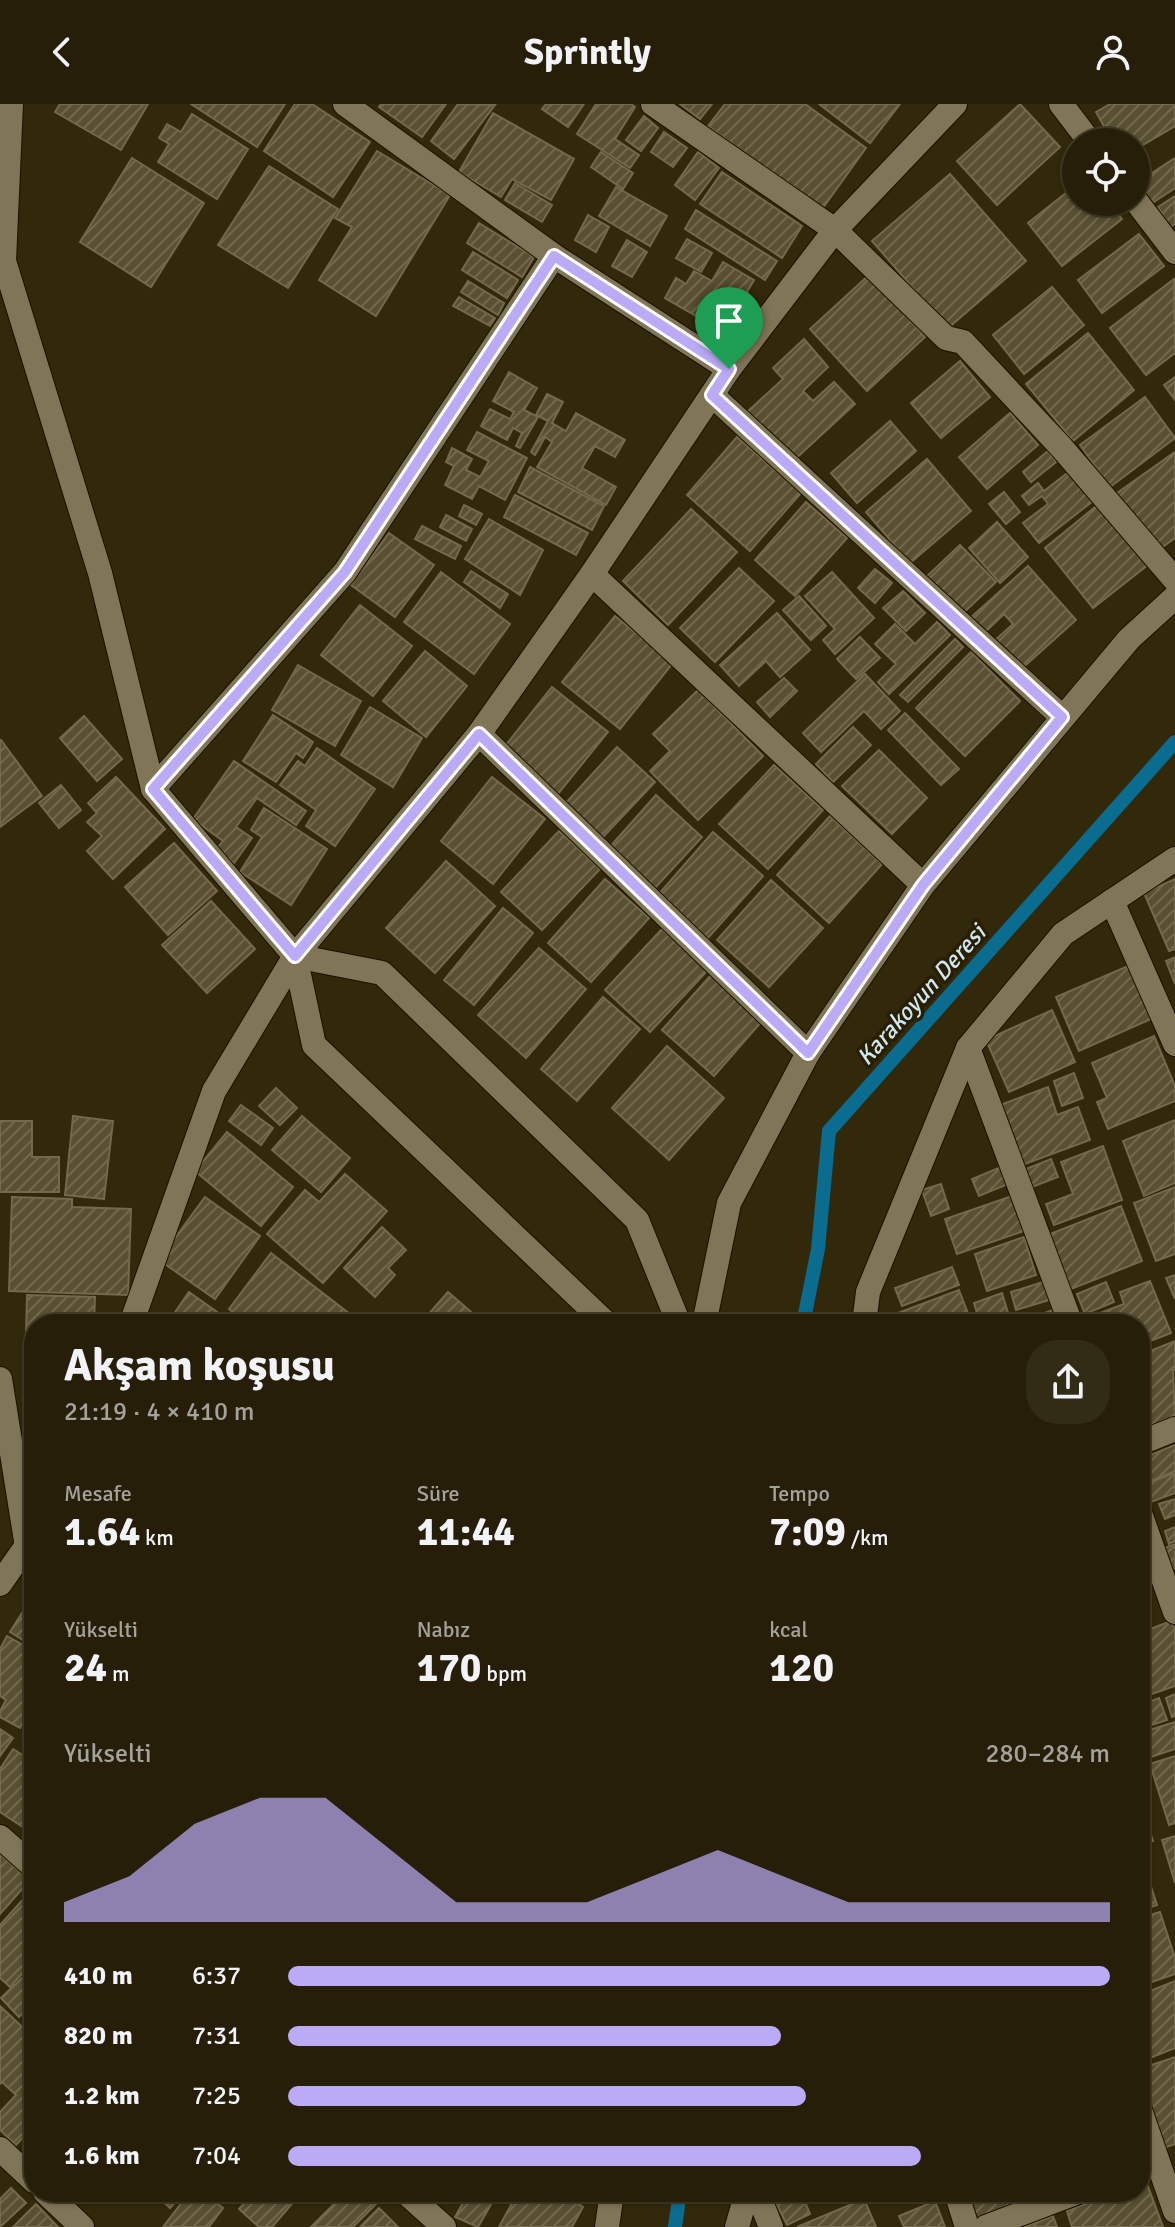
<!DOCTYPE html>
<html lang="tr">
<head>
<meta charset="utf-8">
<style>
	:root { --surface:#261e08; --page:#322b16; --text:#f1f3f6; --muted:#a4a29c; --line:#423c29; --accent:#bbaaf6 }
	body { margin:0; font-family:Signika,sans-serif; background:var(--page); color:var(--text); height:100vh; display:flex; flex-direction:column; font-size:30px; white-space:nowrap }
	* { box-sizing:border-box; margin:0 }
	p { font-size:26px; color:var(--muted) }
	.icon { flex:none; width:44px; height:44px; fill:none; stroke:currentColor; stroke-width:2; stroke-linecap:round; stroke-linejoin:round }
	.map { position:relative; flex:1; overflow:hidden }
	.side { position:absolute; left:24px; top:1210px; width:1126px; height:888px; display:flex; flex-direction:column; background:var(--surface); border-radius:32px; box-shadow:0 2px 6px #0004,0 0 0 2px var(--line) }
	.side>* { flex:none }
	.tools { position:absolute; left:1062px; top:24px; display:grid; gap:16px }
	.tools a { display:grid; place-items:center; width:88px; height:88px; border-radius:50%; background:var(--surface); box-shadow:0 2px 6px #0004,0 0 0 2px var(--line); font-size:40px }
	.pin { position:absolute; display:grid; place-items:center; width:68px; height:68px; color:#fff; margin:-82px -34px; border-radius:50% 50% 50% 0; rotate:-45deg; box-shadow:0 0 8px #0007 }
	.pin .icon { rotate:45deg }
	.round { display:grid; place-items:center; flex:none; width:84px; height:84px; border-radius:32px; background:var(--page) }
	.head { display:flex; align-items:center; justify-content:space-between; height:136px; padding:0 40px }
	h1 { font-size:44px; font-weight:700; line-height:60px }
	.metrics { display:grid; grid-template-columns:repeat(3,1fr); gap:12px; height:136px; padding:8px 40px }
	.metrics div { display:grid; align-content:center }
	.metrics b { font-size:40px; font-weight:700 }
	.metrics small { font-size:22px; font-weight:400 }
	.metrics p { font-size:22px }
	.chart { height:224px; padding:16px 40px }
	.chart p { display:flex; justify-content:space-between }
	.chart svg { width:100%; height:144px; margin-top:8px; fill:var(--accent); opacity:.7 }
	ul { padding:0 40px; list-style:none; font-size:26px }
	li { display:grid; grid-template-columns:128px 96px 1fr; align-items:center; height:60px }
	li i { height:20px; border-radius:10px; background:var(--accent) }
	header { display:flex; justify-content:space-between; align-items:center; height:104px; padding:0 40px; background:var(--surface); font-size:36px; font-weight:700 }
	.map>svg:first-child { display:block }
</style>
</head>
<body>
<header><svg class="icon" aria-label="back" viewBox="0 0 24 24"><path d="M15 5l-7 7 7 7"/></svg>Sprintly<svg class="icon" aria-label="person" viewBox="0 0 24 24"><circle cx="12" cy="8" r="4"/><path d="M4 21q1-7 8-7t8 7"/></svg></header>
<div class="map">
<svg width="1175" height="2123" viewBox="0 0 1175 2123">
	<defs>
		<pattern id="building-hatch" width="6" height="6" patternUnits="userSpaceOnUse" patternTransform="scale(2)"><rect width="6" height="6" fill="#594f31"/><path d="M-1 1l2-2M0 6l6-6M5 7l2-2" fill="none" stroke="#71684e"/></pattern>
	</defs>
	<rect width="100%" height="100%" fill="#32280a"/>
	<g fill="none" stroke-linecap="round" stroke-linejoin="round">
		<g stroke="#0a6d90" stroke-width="14">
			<polyline points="803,1220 818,1145 829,1027 1175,638"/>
			<polyline points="675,2123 680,2088"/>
		</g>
	</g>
	<g fill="url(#building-hatch)" stroke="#74694a" stroke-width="2">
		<polygon points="60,0 148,0 121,46 55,8"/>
		<polygon points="191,0 285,0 257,43"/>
		<polygon points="295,0 312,0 370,38 333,93 264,47"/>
		<polygon points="381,0 446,0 422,33 379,3"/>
		<polygon points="458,0 495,1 454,55 431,37"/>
		<polygon points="546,0 584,0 568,23 542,5"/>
		<polygon points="596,0 631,0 635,3 615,35 639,51 630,64 577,30"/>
		<polygon points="680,0 712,0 700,15"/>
		<polygon points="725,0 805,0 866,44 822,105 708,22"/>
		<polygon points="819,0 900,0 870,39"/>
		<polygon points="1020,0 1060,43 997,101 957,57"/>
		<polygon points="1110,0 1175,0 1175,22 1136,45 1136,38 1113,38 1096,8"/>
		<polygon points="493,9 574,55 551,96 512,75 501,93 459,68"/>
		<polygon points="192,10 248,45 217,95 158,58 169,40 159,34 167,20 181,28"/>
		<polygon points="644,12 658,24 641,47 626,36"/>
		<polygon points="664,28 687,44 673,63 651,48"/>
		<polygon points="377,47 450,91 376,212 319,176 352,123 335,114"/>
		<polygon points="601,48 633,69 623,85 591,63"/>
		<polygon points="698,48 719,64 695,96 675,81"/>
		<polygon points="132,54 204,99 151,183 80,138"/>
		<polygon points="1175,54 1175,84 1152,99 1138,78"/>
		<polygon points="269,62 338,105 288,184 218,141"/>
		<polygon points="722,68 802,122 782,154 700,100"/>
		<polygon points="950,70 1026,157 948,224 872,137"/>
		<polygon points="515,79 552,101 542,118 505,96"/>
		<polygon points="1076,81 1076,98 1109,98 1122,115 1062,162 1028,119"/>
		<polygon points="616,83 667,112 650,142 599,112"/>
		<polygon points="1175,92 1175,120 1170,123 1158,103"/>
		<polygon points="696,106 777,157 765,176 685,125"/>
		<polygon points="588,111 609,123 596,148 575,136"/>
		<polygon points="479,119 534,153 522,173 467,139"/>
		<polygon points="1139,130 1164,162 1102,209 1078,176"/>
		<polygon points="687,135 712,149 701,168 676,154"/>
		<polygon points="627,136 647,148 632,173 612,162"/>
		<polygon points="473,148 518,176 507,194 462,166"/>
		<polygon points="723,158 754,176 742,196 724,185 716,199 733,209 722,227 665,194 676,174 686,180 694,167 712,177"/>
		<polygon points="869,171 925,233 867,287 810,225"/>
		<polygon points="1174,175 1175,249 1146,271 1110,224"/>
		<polygon points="468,177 504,199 498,211 461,188"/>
		<polygon points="1052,183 1084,221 1024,270 993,231"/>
		<polygon points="459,193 495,214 490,222 453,202"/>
		<polygon points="1088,229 1134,286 1073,337 1026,280"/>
		<polygon points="804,235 828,263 803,287 813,297 834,278 855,300 793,357 747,308 783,275 773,264"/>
		<polygon points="960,257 990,293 941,334 911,299"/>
		<polygon points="509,268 537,284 524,306 538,313 520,344 516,342 522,329 513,324 507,336 481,322 490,305 510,315 514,308 493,297"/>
		<polygon points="1175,273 1175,296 1164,281"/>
		<polygon points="547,290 563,298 552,319 566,327 576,309 625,336 615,353 595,342 582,364 616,383 606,401 537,363 552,338 545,333 535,351 531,348 548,317 536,311"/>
		<polygon points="1145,293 1175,334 1110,383 1080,341"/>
		<polygon points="1010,309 1038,341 987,385 959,353"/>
		<polygon points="890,317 916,347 857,399 831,369"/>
		<polygon points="477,328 527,354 505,396 479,382 472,395 445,381 454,362 446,358 452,344 472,355 466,366 480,373 489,357 467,346"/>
		<polygon points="737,333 801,389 750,447 687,391"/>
		<polygon points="1048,347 1056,358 1031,378 1023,368"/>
		<polygon points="1175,348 1175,434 1157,447 1117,389"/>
		<polygon points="927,355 971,407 910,459 866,408"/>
		<polygon points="530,363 604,402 592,426 518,388"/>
		<polygon points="1070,367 1093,397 1039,439 1023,419 1048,400 1042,392 1029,401 1022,392 1038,379 1044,387"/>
		<polygon points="1004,388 1020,408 1006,420 989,400"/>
		<polygon points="515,391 588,429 576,451 504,413"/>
		<polygon points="806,398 847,434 795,492 755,456"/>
		<polygon points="1100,399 1149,460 1093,504 1045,444"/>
		<polygon points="464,401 482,410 476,421 459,412"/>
		<polygon points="691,405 737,448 668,521 623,477"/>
		<polygon points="446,411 472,425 466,437 440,423"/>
		<polygon points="489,415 543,446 520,491 465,455"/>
		<polygon points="997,418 1028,453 1000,479 969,444"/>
		<polygon points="422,422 461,442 455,455 415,435"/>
		<polygon points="389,429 434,461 395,513 351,481"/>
		<polygon points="960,441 996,478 960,512 924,475"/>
		<polygon points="1028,462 1076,516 1019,567 993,538 1013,520 1004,510 983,530 969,515"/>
		<polygon points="739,464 774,497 715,558 680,524"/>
		<polygon points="875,465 892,479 875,499 858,484"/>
		<polygon points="471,467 508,490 500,504 464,478"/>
		<polygon points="441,468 510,520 474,570 404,518"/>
		<polygon points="832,468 874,514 835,550 823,536 835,525 805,492"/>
		<polygon points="903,487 925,509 906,527 883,504"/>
		<polygon points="799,492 826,522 811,536 783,506"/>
		<polygon points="360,501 412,542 373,592 321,551"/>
		<polygon points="777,509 810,546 780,573 766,557 739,582 720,561"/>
		<polygon points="615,512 673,559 620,625 562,578"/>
		<polygon points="937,518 950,531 889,590 878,578 896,560 875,540 895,520 915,540"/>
		<polygon points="860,533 880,554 856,575 837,555"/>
		<polygon points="955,535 963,543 908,598 900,591"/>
		<polygon points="425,547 467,582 426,633 383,597"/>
		<polygon points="971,548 1020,597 965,652 916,604"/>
		<polygon points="298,561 361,597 335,642 272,606"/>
		<polygon points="865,570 900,607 881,625 864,607 821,648 803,629"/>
		<polygon points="784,574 797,587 770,613 757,598"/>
		<polygon points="552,583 608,628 557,691 502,646"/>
		<polygon points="698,586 763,652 698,716 650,667 670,647 653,630"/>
		<polygon points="370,603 422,634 393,683 341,651"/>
		<polygon points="905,609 959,665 941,681 888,626"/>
		<polygon points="273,611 313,638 303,654 296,649 276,678 243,657"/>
		<polygon points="84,612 122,655 97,677 60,634"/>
		<polygon points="853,623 871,641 833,678 816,660"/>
		<polygon points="1,636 42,692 0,723 0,637"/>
		<polygon points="617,643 655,678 602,734 565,700"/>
		<polygon points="317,644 375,685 335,742 306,722 316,706 280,681 298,657 305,662"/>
		<polygon points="879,646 927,694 892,730 842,682"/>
		<polygon points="234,657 306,707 296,721 257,694 236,723 252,734 234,759 216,746 223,737 193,715"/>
		<polygon points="774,661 823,706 768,765 719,720"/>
		<polygon points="116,673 165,725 113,775 87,747 102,732 87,718 97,709 88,699"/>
		<polygon points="492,673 545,715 493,780 441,737"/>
		<polygon points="61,681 81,706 59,724 39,699"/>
		<polygon points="656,691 702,733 653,786 608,745"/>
		<polygon points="264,704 327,745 291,801 240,768 262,733 251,726"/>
		<polygon points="830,712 882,760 829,819 777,771"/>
		<polygon points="559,727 600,765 542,826 501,788"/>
		<polygon points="713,728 763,772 707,835 658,791"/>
		<polygon points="174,739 217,787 168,831 125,783"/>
		<polygon points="446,757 495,802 435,869 386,824"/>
		<polygon points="605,775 649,814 591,878 548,839"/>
		<polygon points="1175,775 1175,845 1169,847 1144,789"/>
		<polygon points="771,776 823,824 769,883 717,836"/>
		<polygon points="211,797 255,845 207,889 162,841"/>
		<polygon points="503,804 533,829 474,901 444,876"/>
		<polygon points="662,825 707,867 650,928 605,886"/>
		<polygon points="539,844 586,885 526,954 478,911"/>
		<polygon points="1175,853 1175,880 1166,857"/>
		<polygon points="1128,862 1151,915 1079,947 1056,893"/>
		<polygon points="711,871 762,917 714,972 662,926"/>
		<polygon points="603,893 640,925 577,997 541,965"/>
		<polygon points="1052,906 1075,958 1009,988 986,936"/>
		<polygon points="1154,932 1175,982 1175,997 1108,1025 1097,998 1107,994 1092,959"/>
		<polygon points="667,942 724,994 669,1056 612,1004"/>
		<polygon points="1074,969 1083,994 1062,1002 1054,977"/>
		<polygon points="1048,983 1057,1011 1078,1003 1090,1036 1022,1061 1000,1001"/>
		<polygon points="276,984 297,1004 280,1021 259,1002"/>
		<polygon points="241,1001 273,1024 261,1041 229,1017"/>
		<polygon points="73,1012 113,1017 104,1095 65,1091"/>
		<polygon points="302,1012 350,1054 321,1088 272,1046"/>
		<polygon points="1175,1016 1175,1079 1144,1092 1123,1037"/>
		<polygon points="0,1017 32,1017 32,1053 59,1053 59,1088 0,1088"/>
		<polygon points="227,1028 293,1083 261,1122 195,1067"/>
		<polygon points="1103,1042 1122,1096 1054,1121 1046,1100 1073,1090 1061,1058"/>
		<polygon points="1051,1055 1058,1073 1027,1085 1021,1067"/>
		<polygon points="1001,1063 1008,1080 979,1092 972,1075"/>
		<polygon points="345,1070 387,1107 323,1179 267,1130 305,1086 319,1098"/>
		<polygon points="941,1080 949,1105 931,1112 922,1086"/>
		<polygon points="1175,1083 1175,1150 1156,1157 1134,1099"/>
		<polygon points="1012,1092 1024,1127 957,1150 945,1115"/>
		<polygon points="12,1093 72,1095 72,1103 131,1105 128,1191 9,1187"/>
		<polygon points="205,1093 260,1132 215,1195 159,1156"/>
		<polygon points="1121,1102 1142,1157 1071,1185 1050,1130"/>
		<polygon points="382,1123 406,1146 388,1164 395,1171 375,1193 344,1164"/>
		<polygon points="1024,1133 1036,1171 987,1187 975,1150"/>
		<polygon points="271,1149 355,1214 350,1220 248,1220 229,1205"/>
		<polygon points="952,1163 959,1181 902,1202 895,1184"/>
		<polygon points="1175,1171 1175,1195 1166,1174"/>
		<polygon points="1150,1177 1171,1229 1140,1241 1140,1220 1090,1220 1087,1214 1124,1200 1120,1188"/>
		<polygon points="1043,1178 1049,1196 1016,1206 1011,1188"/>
		<polygon points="1106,1178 1114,1198 1085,1210 1077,1190"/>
		<polygon points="959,1186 972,1220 889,1220 887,1213"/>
		<polygon points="189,1188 234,1220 167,1220"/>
		<polygon points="448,1188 485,1220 420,1220"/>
		<polygon points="1002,1189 1008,1209 980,1219 974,1199"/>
		<polygon points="27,1191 95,1193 94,1220 34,1220 34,1270 25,1269"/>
		<polygon points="1058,1204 1063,1220 1033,1220 1031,1214"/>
		<polygon points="1022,1210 1026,1220 994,1220"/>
		<polygon points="1175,1237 1175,1266 1173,1266 1175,1316 1140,1329 1140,1251"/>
		<polygon points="1175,1341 1175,1367 1151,1377 1143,1354"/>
		<polygon points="1174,1369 1175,1389 1143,1401 1140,1382"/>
		<polygon points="1175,1395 1175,1411 1165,1415 1159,1400"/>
		<polygon points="1175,1423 1175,1437 1169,1440 1165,1427"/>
		<polygon points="1175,1440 1175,1464 1168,1467 1160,1446"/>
		<polygon points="1140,1483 1146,1501 1140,1503"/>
		<polygon points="34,1490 34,1543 10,1528"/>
		<polygon points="1171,1517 1175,1527 1175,1582 1140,1594 1140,1529"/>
		<polygon points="7,1532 34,1547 34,1597 20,1624 0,1613 0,1607 6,1596 0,1592 0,1545"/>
		<polygon points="1175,1590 1175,1612 1172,1613 1166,1594"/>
		<polygon points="1159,1594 1167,1616 1149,1622 1141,1601"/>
		<polygon points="1175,1618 1175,1645 1151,1653 1143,1628"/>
		<polygon points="0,1625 13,1634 0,1652"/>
		<polygon points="13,1645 34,1658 34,1706 23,1723 0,1708 0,1665"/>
		<polygon points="1175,1652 1175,1719 1169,1721 1150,1660"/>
		<polygon points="1146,1715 1153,1737 1140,1741 1140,1717"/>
		<polygon points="34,1718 34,1748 21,1739"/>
		<polygon points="1175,1732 1175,1779 1162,1736"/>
		<polygon points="1140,1749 1157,1801 1140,1807"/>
		<polygon points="0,1750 30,1776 0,1810"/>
		<polygon points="34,1783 34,1856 10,1883 0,1874 0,1821"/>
		<polygon points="1160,1808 1175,1854 1175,1870 1140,1882 1140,1814"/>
		<polygon points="26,1870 34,1879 34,1898 19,1913 1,1894"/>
		<polygon points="1175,1877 1175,1944 1140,1958 1140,1891"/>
		<polygon points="0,1902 34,1934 34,2021 16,2041 0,2026 0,2008 16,1991 2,1978 0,1980"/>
		<polygon points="1175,1953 1175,2040 1164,2044 1140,1965"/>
		<polygon points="34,2038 34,2057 25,2048"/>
		<polygon points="1146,2077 1163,2123 1072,2123 1067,2107 1117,2088 1140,2088 1140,2079"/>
		<polygon points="11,2084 26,2099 0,2123 0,2095"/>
		<polygon points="153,2088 184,2088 170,2104"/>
		<polygon points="190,2088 202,2088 223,2104 209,2123 163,2123"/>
		<polygon points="221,2088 244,2088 233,2099"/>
		<polygon points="254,2088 302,2088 272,2123 259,2123 239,2105"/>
		<polygon points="346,2088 366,2088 377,2099 353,2123 311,2123"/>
		<polygon points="469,2088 482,2088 494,2095 478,2123 455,2113"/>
		<polygon points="518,2088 557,2088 583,2103 572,2123 499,2123"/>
		<polygon points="789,2088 801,2088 810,2110 787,2121 774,2095"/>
		<polygon points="962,2088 1050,2088 972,2117"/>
		<polygon points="864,2095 876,2123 797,2123"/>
		<polygon points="935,2097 945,2123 904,2123 899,2112"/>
		<polygon points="36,2100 58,2123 13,2123"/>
		<polygon points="379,2104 398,2123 360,2123"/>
		<polygon points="1053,2112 1057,2123 1024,2123"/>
	</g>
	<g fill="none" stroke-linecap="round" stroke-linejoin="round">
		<defs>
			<g id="street">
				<polyline points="11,0 4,157 100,469 153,685 295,852 314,941 607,1220"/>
				<polyline points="345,0 554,152 729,265"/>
				<polyline points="653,0 835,126 946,234 963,238 1062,344 1175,476"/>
				<polyline points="1061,0 1090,38"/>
				<polyline points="1136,97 1175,148"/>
				<polyline points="712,291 1062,613"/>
				<polyline points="592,470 923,781"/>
				<polyline points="479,630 808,949"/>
				<polyline points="153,685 345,468 554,152"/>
				<polyline points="1112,797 1175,940"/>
				<polyline points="295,852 382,869 637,1116 679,1220"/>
				<polyline points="968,944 1071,1220"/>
				<polyline points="704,1220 729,1099 808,949 923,781 1129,535 1175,493"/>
				<polyline points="864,1220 868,1188 968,944 1063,830 1175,755"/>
				<polyline points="0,1275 27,1443 34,1448"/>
				<polyline points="1140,1339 1175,1325"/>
				<polyline points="1140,1409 1175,1508"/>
				<polyline points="0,1733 34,1763"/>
				<polyline points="1140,2006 1175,2107"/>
				<polyline points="0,2045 34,2077"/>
				<polyline points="45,2088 82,2123"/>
				<polyline points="405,2088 444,2123"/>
				<polyline points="757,2088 771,2123"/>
				<polyline points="956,2088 967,2123"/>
				<polyline points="607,2123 612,2088"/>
				<polyline points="737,2123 747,2088"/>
				<polyline points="986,2123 1078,2088"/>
			</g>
			<g id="secondary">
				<polyline points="131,1220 214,987 295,852 479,630 592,470 729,265 835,126 955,0"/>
				<polyline points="0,1480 34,1431"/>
			</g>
		</defs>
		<use href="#street" stroke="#181100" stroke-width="26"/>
		<use href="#secondary" stroke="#181100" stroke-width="26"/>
		<use href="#street" stroke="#807556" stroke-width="24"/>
		<use href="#secondary" stroke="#807556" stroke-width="24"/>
	</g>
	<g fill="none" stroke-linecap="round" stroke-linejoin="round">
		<defs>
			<polygon id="route" points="554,152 729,265 712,291 1062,613 923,781 808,949 479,630 295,852 153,685 345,468"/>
		</defs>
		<use href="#route" stroke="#fff" stroke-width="16"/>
		<use href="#route" stroke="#bbaaf6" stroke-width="10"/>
	</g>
	<g text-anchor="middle" stroke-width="7" stroke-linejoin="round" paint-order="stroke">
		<g font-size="24" font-style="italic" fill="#cfe7f3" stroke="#281f02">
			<text transform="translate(921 891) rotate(-48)" y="8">Karakoyun Deresi</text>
		</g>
	</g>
</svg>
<div class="tools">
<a><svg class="icon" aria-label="locate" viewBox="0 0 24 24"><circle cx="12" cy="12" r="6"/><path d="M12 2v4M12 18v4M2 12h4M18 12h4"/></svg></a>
</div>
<div class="pin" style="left:729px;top:265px;background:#1e9e55"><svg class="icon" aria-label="arrive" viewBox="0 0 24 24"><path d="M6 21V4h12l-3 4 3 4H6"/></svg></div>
<section class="side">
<div class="head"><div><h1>Akşam koşusu</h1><p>21:19 · 4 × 410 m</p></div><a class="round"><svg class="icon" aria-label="share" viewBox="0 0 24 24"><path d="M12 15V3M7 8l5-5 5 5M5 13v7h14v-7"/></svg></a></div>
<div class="metrics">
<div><p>Mesafe</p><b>1.64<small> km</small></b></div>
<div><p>Süre</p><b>11:44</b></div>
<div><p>Tempo</p><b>7:09<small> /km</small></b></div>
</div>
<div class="metrics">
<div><p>Yükselti</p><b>24<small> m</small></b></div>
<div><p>Nabız</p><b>170<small> bpm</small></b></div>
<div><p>kcal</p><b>120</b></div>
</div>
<div class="chart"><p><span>Yükselti</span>280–284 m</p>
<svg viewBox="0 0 160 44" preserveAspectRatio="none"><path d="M0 44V38L10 30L20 14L30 6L40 6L50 22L60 38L70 38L80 38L90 30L100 22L110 30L120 38L130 38L140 38L150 38L160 38V44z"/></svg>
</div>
<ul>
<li><b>410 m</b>6:37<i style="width:100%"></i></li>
<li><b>820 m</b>7:31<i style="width:60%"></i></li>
<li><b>1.2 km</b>7:25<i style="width:63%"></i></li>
<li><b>1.6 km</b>7:04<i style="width:77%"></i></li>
</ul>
</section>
</div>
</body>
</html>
